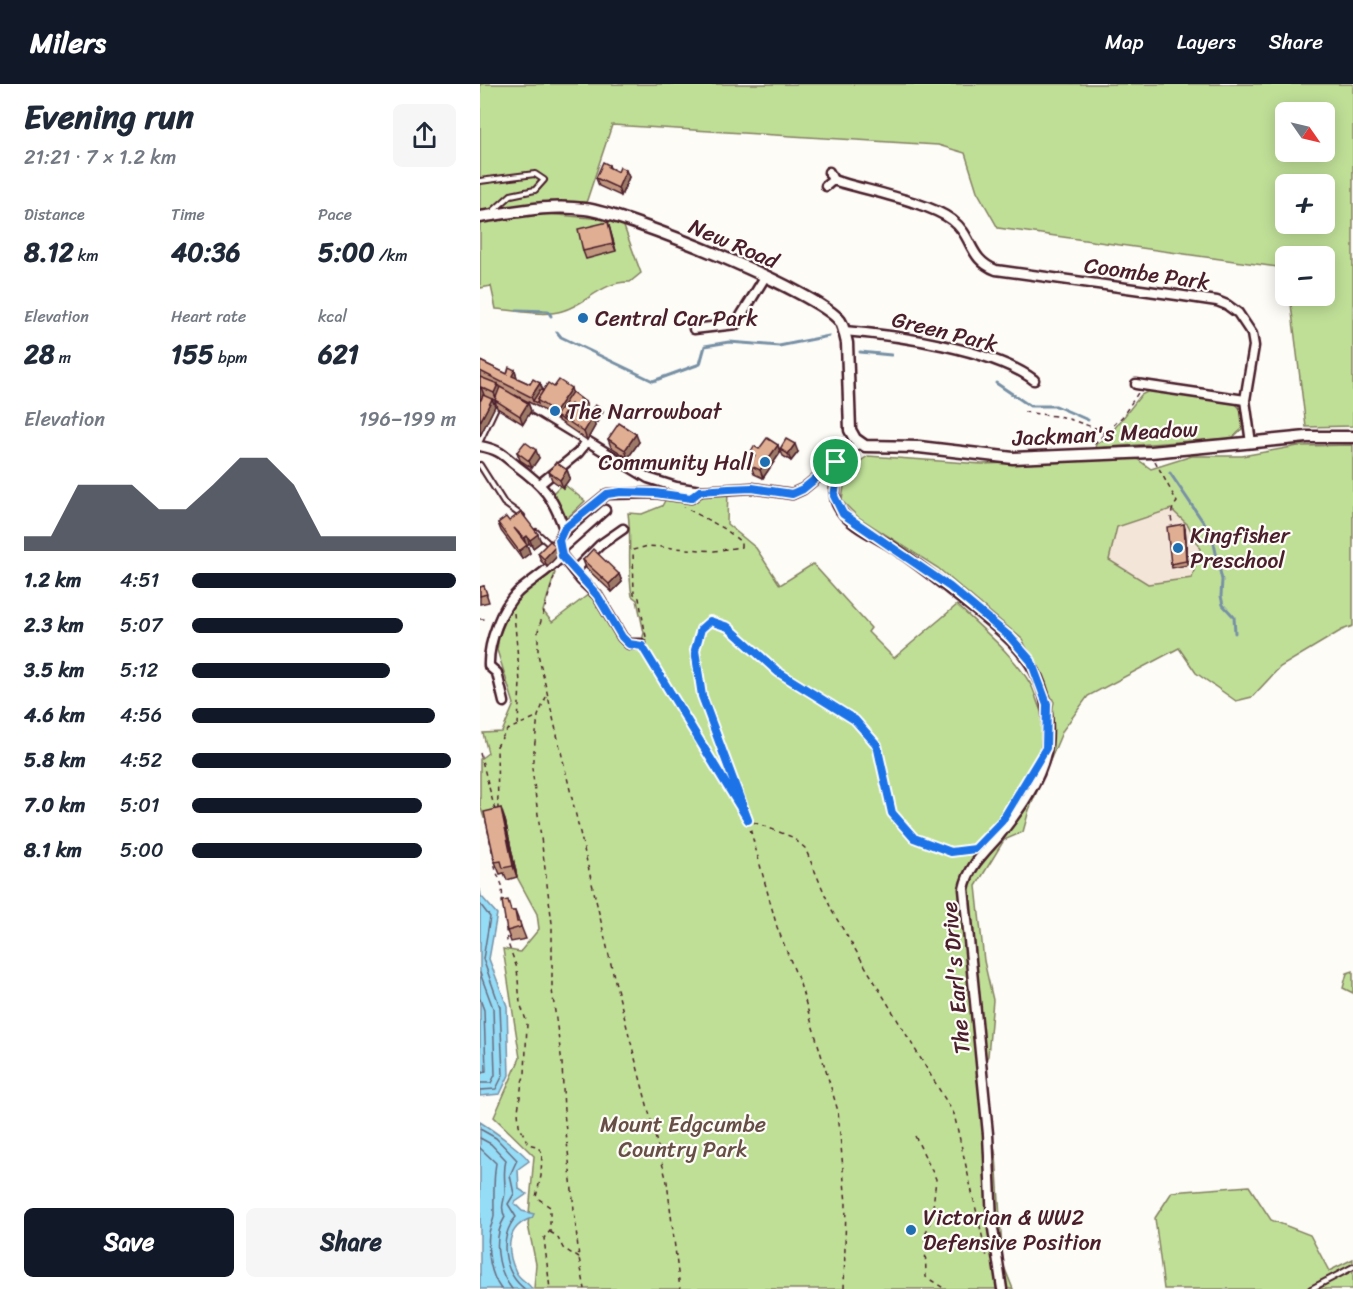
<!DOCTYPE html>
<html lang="en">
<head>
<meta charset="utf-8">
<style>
	:root { --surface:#fff; --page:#f6f6f7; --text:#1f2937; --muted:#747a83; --accent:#111827 }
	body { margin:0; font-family:Sriracha,sans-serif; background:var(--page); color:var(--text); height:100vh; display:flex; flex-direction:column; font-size:22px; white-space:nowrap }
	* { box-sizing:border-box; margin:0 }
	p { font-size:20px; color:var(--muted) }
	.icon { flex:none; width:33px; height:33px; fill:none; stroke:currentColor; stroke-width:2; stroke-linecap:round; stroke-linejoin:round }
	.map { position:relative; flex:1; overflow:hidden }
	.side { display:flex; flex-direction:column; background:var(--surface); width:480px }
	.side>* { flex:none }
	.needle { width:39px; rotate:124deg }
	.controls { position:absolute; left:795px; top:18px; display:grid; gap:12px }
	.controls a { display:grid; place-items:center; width:60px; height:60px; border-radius:9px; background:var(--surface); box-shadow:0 3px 15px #0003; font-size:30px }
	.pin { position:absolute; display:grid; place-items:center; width:51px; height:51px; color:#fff; margin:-26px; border:3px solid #fff; border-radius:50%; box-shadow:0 2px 6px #0007 }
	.round { display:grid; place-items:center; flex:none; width:63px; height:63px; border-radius:9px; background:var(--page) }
	.head { display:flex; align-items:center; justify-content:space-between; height:102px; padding:0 24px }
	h1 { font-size:33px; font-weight:700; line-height:45px }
	.metrics { display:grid; grid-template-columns:repeat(3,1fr); gap:9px; height:102px; padding:6px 24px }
	.metrics div { display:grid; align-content:center }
	.metrics b { font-size:26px; font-weight:700 }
	.metrics small { font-size:16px; font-weight:400 }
	.metrics p { font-size:16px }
	.chart { height:168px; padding:12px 24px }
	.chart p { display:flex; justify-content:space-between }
	.chart svg { width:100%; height:108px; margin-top:6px; fill:var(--accent); opacity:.7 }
	.primary-button { display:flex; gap:12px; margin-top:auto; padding:12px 24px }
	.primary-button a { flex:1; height:69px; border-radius:9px; background:var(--accent); color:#fff; font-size:24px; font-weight:700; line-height:69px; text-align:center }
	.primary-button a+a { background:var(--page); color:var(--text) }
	ul { padding:0 24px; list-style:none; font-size:20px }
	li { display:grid; grid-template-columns:96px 72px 1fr; align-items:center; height:45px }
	li i { height:15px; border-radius:8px; background:var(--accent) }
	header { display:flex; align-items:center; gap:36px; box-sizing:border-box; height:84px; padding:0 30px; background:var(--accent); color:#fff }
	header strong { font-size:28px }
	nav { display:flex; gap:33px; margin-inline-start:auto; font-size:21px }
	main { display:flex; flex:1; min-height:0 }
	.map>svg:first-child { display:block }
</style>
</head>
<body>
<header>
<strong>Milers</strong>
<nav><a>Map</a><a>Layers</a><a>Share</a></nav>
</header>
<main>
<section class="side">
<div class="head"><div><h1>Evening run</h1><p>21:21 · 7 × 1.2 km</p></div><a class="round"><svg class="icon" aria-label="share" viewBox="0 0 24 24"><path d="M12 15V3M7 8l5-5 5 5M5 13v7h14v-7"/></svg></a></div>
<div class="metrics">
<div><p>Distance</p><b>8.12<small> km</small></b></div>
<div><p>Time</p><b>40:36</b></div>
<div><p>Pace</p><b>5:00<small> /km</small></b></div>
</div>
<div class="metrics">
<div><p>Elevation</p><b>28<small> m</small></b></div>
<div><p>Heart rate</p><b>155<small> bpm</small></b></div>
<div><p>kcal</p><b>621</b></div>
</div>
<div class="chart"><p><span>Elevation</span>196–199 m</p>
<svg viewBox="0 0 160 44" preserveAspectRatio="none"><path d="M0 44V38L10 38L20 17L30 17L40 17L50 27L60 27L70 17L80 6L90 6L100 17L110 38L120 38L130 38L140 38L150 38L160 38V44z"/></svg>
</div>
<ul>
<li><b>1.2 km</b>4:51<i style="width:100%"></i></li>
<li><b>2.3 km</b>5:07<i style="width:80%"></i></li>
<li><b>3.5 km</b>5:12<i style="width:75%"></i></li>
<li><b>4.6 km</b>4:56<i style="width:92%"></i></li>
<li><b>5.8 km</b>4:52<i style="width:98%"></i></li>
<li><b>7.0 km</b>5:01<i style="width:87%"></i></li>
<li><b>8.1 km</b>5:00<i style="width:87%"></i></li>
</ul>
<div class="primary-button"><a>Save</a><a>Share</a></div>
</section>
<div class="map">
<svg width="873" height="1205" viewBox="0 0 873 1205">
	<rect width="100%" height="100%" fill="#fdfcf7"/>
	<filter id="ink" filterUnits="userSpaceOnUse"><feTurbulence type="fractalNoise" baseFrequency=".0167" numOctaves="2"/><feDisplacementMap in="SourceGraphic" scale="12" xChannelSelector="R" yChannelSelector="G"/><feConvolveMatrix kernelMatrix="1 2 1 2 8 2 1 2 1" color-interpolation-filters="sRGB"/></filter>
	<g filter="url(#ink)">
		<polygon fill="#f4e5d9" points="692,425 708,441 720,464 712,494 668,500 629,476 637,443"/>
		<g fill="#bfdf97" stroke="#847f61" stroke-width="1.5" fill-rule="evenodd">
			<path d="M0,0h873v342l-47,1 -16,-131h34v-40h-38l-1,12 -287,-40 -21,-37 -12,-38 -27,-8 -326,-20 -28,84 -104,8zM806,28h38v40h-38zM806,100h38v40h-38z"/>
			<path d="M68,130l54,5 21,5 18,49 -11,9c-28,-1 -43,22 -68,29 -19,6 -46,-1 -66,-2l-5,-23 -11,2v-68z"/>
			<polygon points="669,307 756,320 761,326 762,345 752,354 615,364 616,360 627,354 661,311"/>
			<path d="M873,361v181l-11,4 -62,37 -28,30 -16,4 -40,-28 -17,-25 -91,48 -25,34 -34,80 -6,22 -19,8 -28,46 8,75 9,39 -5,56 -12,20 20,79 7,109 10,25h-479l2,-25 -8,-39 6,-69 -40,-39 26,-59 -17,-109 17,3 19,-23 -2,-15 -20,-37 -12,-57 -21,-2 -4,-13v-46l8,-6 -5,-20 19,-1 12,-28 -17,-54 2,-14 18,-43 34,-25 4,5 -12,38 9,11 41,-31 29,46 19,7 3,-11 -7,-33 -5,-4c-5,-28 0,-55 -4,-83l14,1 20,-8 6,-11 8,2 52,-8 -1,35 29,24 24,37 33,-21 58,64 -3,4 26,26 63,-53c26,25 56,49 74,80 7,13 6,27 19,36l4,-19 -32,-63 -84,-71 -80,-51 -16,-16 4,-30 22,-15 114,8 155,-5 14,10 41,-13h50l56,-10zM691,425l17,16 12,23 -8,30 -44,6 -39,-24 8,-33z"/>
			<polygon points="85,401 105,417 85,436 72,410 80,402"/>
			<polygon points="873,887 873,909 863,904 867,889"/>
			<polygon points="769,1102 791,1136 830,1151 849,1187 873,1175 873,1205 684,1205 675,1134 692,1108"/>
		</g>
		<g fill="#95dcf7" stroke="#7790a5" stroke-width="1.5">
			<polygon points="0,805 1,812 17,830 9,875 27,922 29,991 20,1010 0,1012"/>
			<path d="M0,1038c11,7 44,30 49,39l-11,8 1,20 8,5 -13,9 8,8 12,3 -2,4c-25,8 -27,31 -16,54 4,8 12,10 16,17h-52z"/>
		</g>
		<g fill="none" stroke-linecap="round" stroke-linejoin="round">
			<g stroke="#686b7d" stroke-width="1.5">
				<polyline points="0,820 10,833 3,875 20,923 23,991 16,1005 0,1006"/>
				<polyline points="0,889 13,924 15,991 11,999 0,999"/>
				<polyline points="0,915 4,926 6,987 0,990"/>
				<path d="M0,1045l16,9 21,22 -7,15 4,19 -6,10 8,13c-18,19 -13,57 9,72"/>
				<path d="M0,1054l11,6 15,16c-3,11 -1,18 -1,29 1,11 -6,16 0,28 -13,21 -8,53 7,72"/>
				<path d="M0,1064l16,15c-3,18 -2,35 -2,52 0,6 -4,12 -5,18 -2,19 1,41 12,56"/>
			</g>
			<g stroke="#7790a5" stroke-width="3">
				<polyline points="37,226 68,227 71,232"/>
				<polyline points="77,248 81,253 173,297 220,280 225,262 249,258 299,262 349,252"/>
				<polyline points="380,268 411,271"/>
				<polyline points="516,299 550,322 576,322 608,336"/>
				<polyline points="690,389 732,451 742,496 741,512 743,521 754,533 755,549"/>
			</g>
			<defs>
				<g id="service">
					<polyline points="0,97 55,90 64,96 55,106 31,111 12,128"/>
					<polyline points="0,357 18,319"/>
					<polyline points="0,381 24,419 42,432"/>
					<polyline points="56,448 68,459 80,461"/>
					<polyline points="831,1205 873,1183"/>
				</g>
				<g id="minor">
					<path d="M353,96c31,10 96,22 119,40 22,17 16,39 44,50l181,25 40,6 10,4 11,8 14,21 2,12 -9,54 6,43"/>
					<polyline points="346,102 353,96 349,88"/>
					<polyline points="214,245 256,240 285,193"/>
					<path d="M364,247c52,4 149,18 190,49"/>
					<polyline points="656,300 765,316"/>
					<polyline points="41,317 168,394 196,403 220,407 272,404 312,410 323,405 380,359"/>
					<path d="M0,362c20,4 22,8 37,20 27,20 36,31 47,63"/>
					<path d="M356,378c2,14 -5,31 2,44 8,17 34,29 50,38 28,18 51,37 76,57 54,43 90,69 83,145 -4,33 -29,66 -49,91 -15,17 -29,29 -34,52l24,245 4,88 10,67"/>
					<polyline points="61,399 98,369 106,359"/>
					<polyline points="81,465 125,426"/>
					<polyline points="94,487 120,461 143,445"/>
					<polyline points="161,560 149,560 142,553 117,511 101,496 82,472 79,456 84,445 127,410 175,409 211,414 220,407"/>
					<path d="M24,618l-7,-29 -8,-7c-1,-23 12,-58 29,-74 15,-13 31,-22 44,-36"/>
				</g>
				<path id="tertiary" d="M0,133c35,-5 69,-13 105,-8 39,4 234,83 255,112 4,6 5,15 7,22l3,87 5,9 10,7 54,1 94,11 138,-6 156,-15h46"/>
			</defs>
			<use href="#service" stroke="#4a1f2b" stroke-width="8"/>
			<use href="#minor" stroke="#4a1f2b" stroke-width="13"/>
			<use href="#tertiary" stroke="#4a1f2b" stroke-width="15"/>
			<g stroke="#4a1f2b" stroke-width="1.5" stroke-dasharray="4.5 4.5" stroke-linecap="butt">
				<polyline points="544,328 583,333 621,346 624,351"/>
				<polyline points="614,360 642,333 658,309"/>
				<path d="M675,377l22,41c-6,7 -8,16 -3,24"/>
				<polyline points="74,493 58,547 58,570 135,897 187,1098 200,1205"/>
				<polyline points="34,529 40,598 38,641"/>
				<polyline points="0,535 8,535"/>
				<polyline points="166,553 159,514 154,510 153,466 168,462 234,467 261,463 261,458 245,445 204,423"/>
				<polyline points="166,568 265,730"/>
				<polyline points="66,613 58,632 52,684 72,839 72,906 82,979 84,1028 99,1174 105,1205"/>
				<polyline points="0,669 15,726"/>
				<polyline points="18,726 17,662 27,646 56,633"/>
				<polyline points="6,737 16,787 22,801 23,825"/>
				<polyline points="268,737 297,843 320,900 358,1027 366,1120 364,1205"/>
				<polyline points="493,765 471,768 434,754 412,729 397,661 375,636 298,588 248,543 230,537 221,545 215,566 222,612 268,736 312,753 325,764 352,827 474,1030 507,1173"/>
				<polyline points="25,835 27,857 37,884 40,919 47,939 45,990 42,998 38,1027 39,1041 48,1060 56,1062 62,1068 61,1092 56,1113 70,1123 70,1147 64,1154 70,1205"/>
				<polyline points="435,1052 456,1095 452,1133 445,1151 446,1193 465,1205"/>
				<polyline points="70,1148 77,1152 83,1164 99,1174"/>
			</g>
			<use href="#service" stroke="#fdfcf7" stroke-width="4"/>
			<use href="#minor" stroke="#fdfcf7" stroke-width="8"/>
			<use href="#tertiary" stroke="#fdfcf7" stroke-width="10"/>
		</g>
		<g fill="#c1967e" stroke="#4a1f2b" stroke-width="1.5">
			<polygon points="129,81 130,84 149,93 141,112 119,102 116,94"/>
			<polygon points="128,138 136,167 106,175 103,167"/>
			<polygon points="0,277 27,290 35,286 37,294 50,300 60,299 63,307 74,303 92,308 105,318 107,322 105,325 110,328 123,328 117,338 114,336 114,338 115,342 107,356 60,324 35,311 48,319 51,327 43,340 17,324 15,316 12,315 15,322 0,352"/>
			<polygon points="128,355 159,358 148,374 131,363"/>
			<polygon points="298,361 300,369 283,394 274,390 271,382 273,374 270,369 279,365"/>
			<polygon points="300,365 318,368 311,377 303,372"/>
			<polygon points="37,368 59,374 52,384 40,376"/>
			<polygon points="87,386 90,394 83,404 72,396 69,388"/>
			<polygon points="29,437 61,458 53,464 49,459 47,461 50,469 42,475 21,447 18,439"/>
			<polygon points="705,444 708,481 692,484 691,480"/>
			<polygon points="76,462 79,470 67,483 61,477 58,469"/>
			<polygon points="103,476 139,490 142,498 132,508 106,484"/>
			<polygon points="4,502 9,518 0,520 0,503"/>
			<polygon points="25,736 37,793 27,796 24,789 20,790 15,778"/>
			<polygon points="32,827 35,827 46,855 31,858 27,847"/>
		</g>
		<g fill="#9d7a67" stroke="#4a1f2b" stroke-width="1.5">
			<polygon points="146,86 149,93 141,112 138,104"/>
			<polygon points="128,138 130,146 136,167 133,160"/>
			<polygon points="35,286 37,294 35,300 32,292"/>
			<polygon points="60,299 63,307 53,317 51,313"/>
			<polygon points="18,300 21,308 17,317 14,309"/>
			<polygon points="1,303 4,311 0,317 0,305"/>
			<polygon points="91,304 93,312 76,332 78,336 75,328"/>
			<polygon points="12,315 15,322 0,352 0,338"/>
			<polygon points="105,318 107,322 104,327 102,323"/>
			<polygon points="48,319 51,327 43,340 40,332"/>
			<polygon points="121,324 123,328 117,338 116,334"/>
			<polygon points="113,332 115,342 107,356 104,348"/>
			<polygon points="156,350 159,358 148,374 145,366"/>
			<polygon points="315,360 318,368 311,377 308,370"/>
			<polygon points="298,361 300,369 283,394 280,386"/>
			<polygon points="56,366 59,374 52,384 49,377"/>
			<polygon points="87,386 90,394 83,404 80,396"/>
			<polygon points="704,440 705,444 708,481 706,477"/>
			<polygon points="58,450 61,458 53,464 50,456"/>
			<polygon points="47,452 49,459 47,461 50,469 42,475 39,467 46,461 44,454"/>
			<polygon points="76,462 79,470 67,483 64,475"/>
			<polygon points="139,490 142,498 132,508 129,500"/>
			<polygon points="21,724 25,736 37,793 33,782"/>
		</g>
		<g fill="#e0af93" stroke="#4a1f2b" stroke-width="1.5">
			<polygon points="123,78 129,81 128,83 138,88 140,83 146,86 138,104 116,94"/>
			<polygon points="128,138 133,160 103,167 98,145"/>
			<polygon points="0,277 27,290 29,283 35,286 32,292 50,300 53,295 60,299 51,313 0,287"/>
			<polygon points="0,293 18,300 14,309 1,303 0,305"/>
			<polygon points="79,296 91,304 75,328 57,316 68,299 74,303"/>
			<polygon points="20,303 48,319 40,332 15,316"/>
			<polygon points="60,306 63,307 57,316 58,320 53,317"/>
			<polygon points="92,308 105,318 102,323 110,328 115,321 121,324 116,334 113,332 112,334 91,320 82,333 84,337 76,332"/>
			<polygon points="3,311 12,315 0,338 0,316 1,316"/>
			<polygon points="91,320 112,335 104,348 82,333"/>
			<polygon points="139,339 156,350 145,366 128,355"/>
			<polygon points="287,354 298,361 280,386 271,382 270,378 275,371 270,369 274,362 279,365"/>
			<polygon points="306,355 315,360 308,370 300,365"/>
			<polygon points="45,358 56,366 49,377 37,368"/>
			<polygon points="76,378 87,386 80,396 69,388"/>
			<polygon points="41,428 58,450 50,456 47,452 44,454 34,444 47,461 39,467 18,439 26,433 29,437"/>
			<polygon points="704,440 706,477 691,480 687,443"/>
			<polygon points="70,457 76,462 64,475 58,469"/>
			<polygon points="113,465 139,490 129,500 103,476"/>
			<polygon points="4,502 7,510 0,512 0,503"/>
			<polygon points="21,724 33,782 23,784 21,777 15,778 4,728"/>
			<polygon points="28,816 31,827 35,827 37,838 40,838 41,843 27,847 22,817"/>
		</g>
	</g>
	<g fill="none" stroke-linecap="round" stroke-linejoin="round" filter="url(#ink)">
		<defs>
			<polygon id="route" points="356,378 358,389 354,412 363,430 470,503 530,553 551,577 567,620 566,664 522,737 495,765 471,768 434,754 412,729 397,661 375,636 298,588 248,543 230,537 221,545 215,566 222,612 268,736 162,562 149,560 142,553 117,511 82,472 79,456 84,445 127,410 141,408 175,409 211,414 220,407 249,405 272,404 312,410 323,405"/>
		</defs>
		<use href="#route" stroke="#fff" stroke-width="12"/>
		<use href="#route" stroke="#1a73e8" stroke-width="8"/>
	</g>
	<g fill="#1f6fb2" stroke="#fdfcf7" stroke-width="2">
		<circle cx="103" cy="234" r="6"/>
		<circle cx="75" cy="327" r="6"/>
		<circle cx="285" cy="378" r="6"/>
		<circle cx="698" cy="464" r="6"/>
		<circle cx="431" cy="1146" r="6"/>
	</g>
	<g text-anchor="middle" stroke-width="4.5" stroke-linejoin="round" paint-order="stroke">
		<g font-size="22" fill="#4a1f2b" stroke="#fdfcf7">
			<text transform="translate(254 159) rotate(23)" y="8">New Road</text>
			<text transform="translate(667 189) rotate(8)" y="8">Coombe Park</text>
			<text transform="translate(465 247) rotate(14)" y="8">Green Park</text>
			<text transform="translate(625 349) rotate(-3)" y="8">Jackman's Meadow</text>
			<text transform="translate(475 894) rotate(-95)" y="8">The Earl's Drive</text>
		</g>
		<g font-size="22" fill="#4a1f2b" stroke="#fdfcf7" text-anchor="start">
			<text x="115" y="242">Central Car Park</text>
			<text x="87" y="335">The Narrowboat</text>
			<text x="273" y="386" text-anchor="end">Community Hall</text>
			<text x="710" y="459">Kingfisher<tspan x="710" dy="25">Preschool</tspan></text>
			<text x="443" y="1141">Victorian &amp; WW2<tspan x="443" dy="25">Defensive Position</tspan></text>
		</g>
		<g font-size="22" fill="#674f46" stroke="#fdfcf7">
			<text x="203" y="1048">Mount Edgcumbe<tspan x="203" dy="25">Country Park</tspan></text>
		</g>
	</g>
</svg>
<div class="controls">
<a><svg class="needle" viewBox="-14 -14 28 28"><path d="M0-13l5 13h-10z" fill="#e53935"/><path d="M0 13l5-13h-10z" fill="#747a83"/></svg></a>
<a>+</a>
<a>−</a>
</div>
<div class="pin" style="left:356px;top:378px;background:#1e9e55"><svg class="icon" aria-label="arrive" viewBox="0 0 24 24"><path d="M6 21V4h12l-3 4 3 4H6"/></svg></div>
</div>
</main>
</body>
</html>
